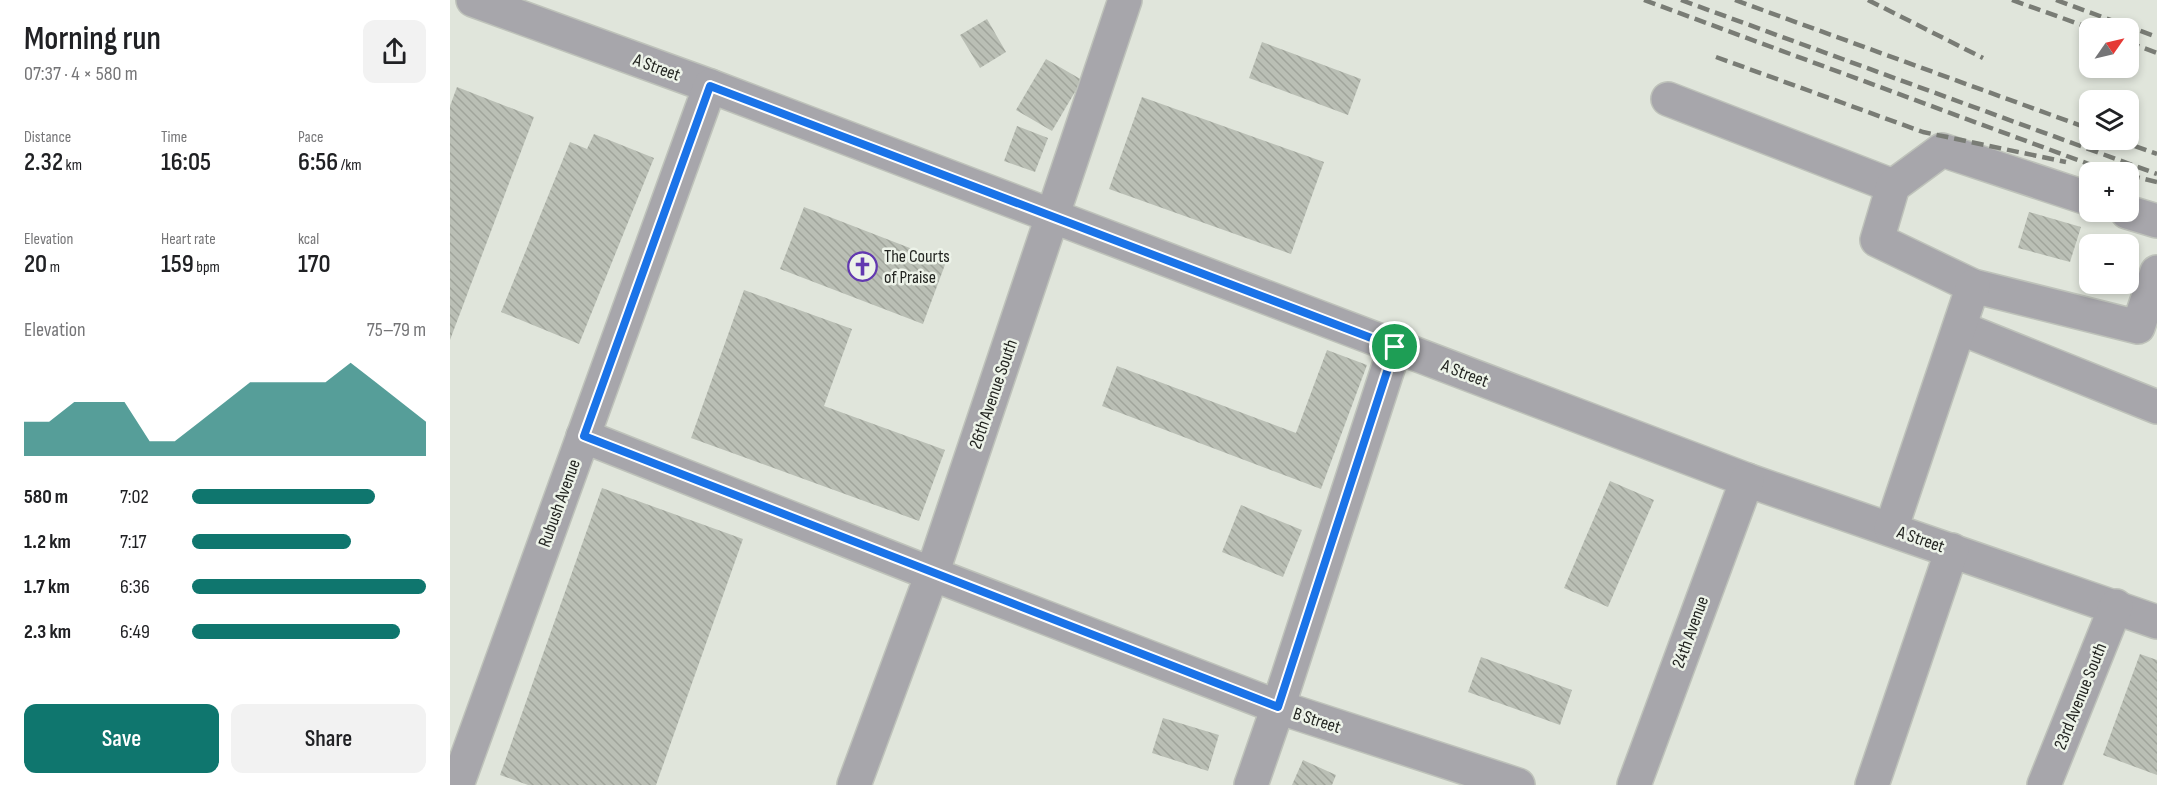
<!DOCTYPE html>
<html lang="en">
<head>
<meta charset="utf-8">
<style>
	:root { --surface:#fff; --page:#f2f2f2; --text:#202124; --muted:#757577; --accent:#0f766e }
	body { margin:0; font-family:"Sofia Sans Condensed",sans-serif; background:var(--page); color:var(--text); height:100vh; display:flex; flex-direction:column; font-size:22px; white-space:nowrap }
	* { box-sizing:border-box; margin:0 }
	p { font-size:20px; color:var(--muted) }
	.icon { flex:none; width:33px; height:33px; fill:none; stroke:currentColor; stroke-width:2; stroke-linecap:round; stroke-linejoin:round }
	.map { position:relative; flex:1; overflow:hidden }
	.details { display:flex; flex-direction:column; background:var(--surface); width:450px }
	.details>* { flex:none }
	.needle { width:39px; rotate:56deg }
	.buttons { position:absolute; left:1629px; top:18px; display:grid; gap:12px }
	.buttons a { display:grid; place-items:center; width:60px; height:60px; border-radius:12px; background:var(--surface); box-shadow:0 3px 9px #0003; font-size:30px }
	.pin { position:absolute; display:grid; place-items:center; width:51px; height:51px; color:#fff; margin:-26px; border:3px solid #fff; border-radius:50%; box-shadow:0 2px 6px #0007 }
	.round { display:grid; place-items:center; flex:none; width:63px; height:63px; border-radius:12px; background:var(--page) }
	.headline { display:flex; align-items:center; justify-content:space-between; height:102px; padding:0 24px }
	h1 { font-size:33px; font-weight:600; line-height:45px }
	.figures { display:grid; grid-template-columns:repeat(3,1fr); gap:9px; height:102px; padding:6px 24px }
	.figures div { display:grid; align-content:center }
	.figures b { font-size:26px; font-weight:600 }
	.figures small { font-size:16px; font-weight:400 }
	.figures p { font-size:16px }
	.chart { height:168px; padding:12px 24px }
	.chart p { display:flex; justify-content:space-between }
	.chart svg { width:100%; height:108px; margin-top:6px; fill:var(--accent); opacity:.7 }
	.action { display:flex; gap:12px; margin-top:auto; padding:12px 24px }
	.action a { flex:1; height:69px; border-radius:12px; background:var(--accent); color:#fff; font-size:24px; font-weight:600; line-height:69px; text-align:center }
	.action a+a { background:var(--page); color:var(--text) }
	ul { padding:0 24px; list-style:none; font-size:20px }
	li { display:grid; grid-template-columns:96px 72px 1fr; align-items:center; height:45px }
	li i { height:15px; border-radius:8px; background:var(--accent) }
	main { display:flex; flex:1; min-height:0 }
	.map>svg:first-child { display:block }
</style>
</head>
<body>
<main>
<section class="details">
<div class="headline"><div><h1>Morning run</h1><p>07:37 · 4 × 580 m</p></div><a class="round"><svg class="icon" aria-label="share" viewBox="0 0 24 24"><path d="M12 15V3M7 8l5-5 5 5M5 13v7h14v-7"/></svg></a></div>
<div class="figures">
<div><p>Distance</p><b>2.32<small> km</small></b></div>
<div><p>Time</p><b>16:05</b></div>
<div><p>Pace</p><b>6:56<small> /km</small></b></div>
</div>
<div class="figures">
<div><p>Elevation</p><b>20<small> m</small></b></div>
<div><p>Heart rate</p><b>159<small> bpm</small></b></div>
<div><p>kcal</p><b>170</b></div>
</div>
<div class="chart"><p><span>Elevation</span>75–79 m</p>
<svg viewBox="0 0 160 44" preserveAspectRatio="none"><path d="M0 44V30L10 30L20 22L30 22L40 22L50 38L60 38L70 30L80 22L90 14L100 14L110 14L120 14L130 6L140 14L150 22L160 30V44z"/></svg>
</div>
<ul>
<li><b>580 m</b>7:02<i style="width:78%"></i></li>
<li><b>1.2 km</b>7:17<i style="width:68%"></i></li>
<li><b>1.7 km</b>6:36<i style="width:100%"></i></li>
<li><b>2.3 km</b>6:49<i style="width:89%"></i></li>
</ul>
<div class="action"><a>Save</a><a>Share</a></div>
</section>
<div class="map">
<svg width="1707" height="785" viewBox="0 0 1707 785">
	<defs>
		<pattern id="building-back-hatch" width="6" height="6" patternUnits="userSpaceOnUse" patternTransform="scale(1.5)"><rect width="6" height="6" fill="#babfb5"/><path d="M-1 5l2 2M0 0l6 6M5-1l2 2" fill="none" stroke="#a0a49b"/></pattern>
	</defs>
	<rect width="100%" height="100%" fill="#e0e5db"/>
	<g fill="url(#building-back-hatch)">
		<polygon points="537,19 556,52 530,68 510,35"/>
		<polygon points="812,42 911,79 898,115 799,78"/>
		<polygon points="596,59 632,80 602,131 566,110"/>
		<polygon points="7,87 84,117 0,340 0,106"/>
		<polygon points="692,97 874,162 841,254 659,189"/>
		<polygon points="567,126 598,138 585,172 554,161"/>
		<polygon points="144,134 204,158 129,344 51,312 120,142 137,149"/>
		<polygon points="354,207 496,262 473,324 330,269"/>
		<polygon points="1579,212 1631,227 1620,262 1568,248"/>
		<polygon points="294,290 402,329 374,406 495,450 469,521 241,438"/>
		<polygon points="877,350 917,365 871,489 652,406 667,366 846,433"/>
		<polygon points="1160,481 1204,500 1158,607 1114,588"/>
		<polygon points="152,488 293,539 206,785 78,785 50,775"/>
		<polygon points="791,505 852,530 833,577 772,552"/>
		<polygon points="1690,654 1707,660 1707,775 1653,755"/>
		<polygon points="1031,657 1122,690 1110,725 1018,692"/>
		<polygon points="713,718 769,735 758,771 702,753"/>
		<polygon points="853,760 886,775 882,785 842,785"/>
	</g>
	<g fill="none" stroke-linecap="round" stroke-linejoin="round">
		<defs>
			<g id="minor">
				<polyline points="23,0 260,86 1297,480 1707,622"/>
				<polyline points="1218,99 1443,186"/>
				<polyline points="1640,199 1492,150 1443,186 1427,240 1523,286 1688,327 1707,272"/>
				<polyline points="1677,212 1707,221"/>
				<polyline points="1510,328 1707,407"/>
				<polyline points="133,436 482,574 828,707 1068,785"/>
				<polyline points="1441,529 1523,286"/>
				<polyline points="7,785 260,86"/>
				<polyline points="404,785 482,574 675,0"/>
				<polyline points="801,785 828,707 945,347"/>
				<polyline points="1184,785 1297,480"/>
				<polyline points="1422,785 1502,550"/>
				<polyline points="1594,785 1666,606"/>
			</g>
		</defs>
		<use href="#minor" stroke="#bec2ba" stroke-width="36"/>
		<use href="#minor" stroke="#a7a6ab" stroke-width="33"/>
		<g stroke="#797c75" stroke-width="4.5" stroke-dasharray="12 6" stroke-linecap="butt">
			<polyline points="1194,0 1644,166 1668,172"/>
			<polyline points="1231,0 1707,174"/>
			<polyline points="1285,0 1640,129"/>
			<polyline points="1418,0 1533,58"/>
			<polyline points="1562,0 1640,28"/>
			<polyline points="1606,0 1707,37"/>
			<polyline points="1678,42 1707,53"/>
			<polyline points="1266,57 1473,132 1616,162"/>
			<polyline points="1668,140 1707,154"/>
			<polyline points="1678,175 1707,182"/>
		</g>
	</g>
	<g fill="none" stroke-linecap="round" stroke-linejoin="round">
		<defs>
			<polygon id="route" points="260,86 945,347 828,707 134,436"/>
		</defs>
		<use href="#route" stroke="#fff" stroke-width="12"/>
		<use href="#route" stroke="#1a73e8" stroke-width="8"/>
	</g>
	<defs>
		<symbol id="church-ring" viewBox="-11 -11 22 22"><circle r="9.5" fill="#edf3e9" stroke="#6238b0" stroke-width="1.5"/><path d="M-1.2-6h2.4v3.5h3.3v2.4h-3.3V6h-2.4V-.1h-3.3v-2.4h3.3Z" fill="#6238b0"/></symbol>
	</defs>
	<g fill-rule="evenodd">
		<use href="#church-ring" x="396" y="250" width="33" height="33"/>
	</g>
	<g text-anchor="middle" stroke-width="5" stroke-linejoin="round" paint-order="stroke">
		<g font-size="18" fill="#232521" stroke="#edf3e9">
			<text transform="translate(207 67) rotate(20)" y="6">A Street</text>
			<text transform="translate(1015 373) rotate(21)" y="6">A Street</text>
			<text transform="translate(543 394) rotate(-71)" y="6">26th Avenue South</text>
			<text transform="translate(109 503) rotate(-70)" y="6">Rubush Avenue</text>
			<text transform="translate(1471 539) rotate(19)" y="6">A Street</text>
			<text transform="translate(1240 632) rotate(-70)" y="6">24th Avenue</text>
			<text transform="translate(1630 696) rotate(-68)" y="6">23rd Avenue South</text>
			<text transform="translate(867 720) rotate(18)" y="6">B Street</text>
		</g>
		<g font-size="18" fill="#232521" stroke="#edf3e9" text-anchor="start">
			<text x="434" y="262">The Courts<tspan x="434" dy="21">of Praise</tspan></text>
		</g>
	</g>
</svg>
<div class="buttons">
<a><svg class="needle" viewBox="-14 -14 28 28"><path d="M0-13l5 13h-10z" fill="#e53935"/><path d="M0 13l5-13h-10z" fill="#757577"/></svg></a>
<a><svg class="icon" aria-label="layers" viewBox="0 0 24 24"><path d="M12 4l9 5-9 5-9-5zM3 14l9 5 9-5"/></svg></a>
<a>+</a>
<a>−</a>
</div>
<div class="pin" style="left:945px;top:347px;background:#1e9e55"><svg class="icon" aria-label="arrive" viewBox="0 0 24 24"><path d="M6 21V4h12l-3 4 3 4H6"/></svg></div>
</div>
</main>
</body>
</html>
